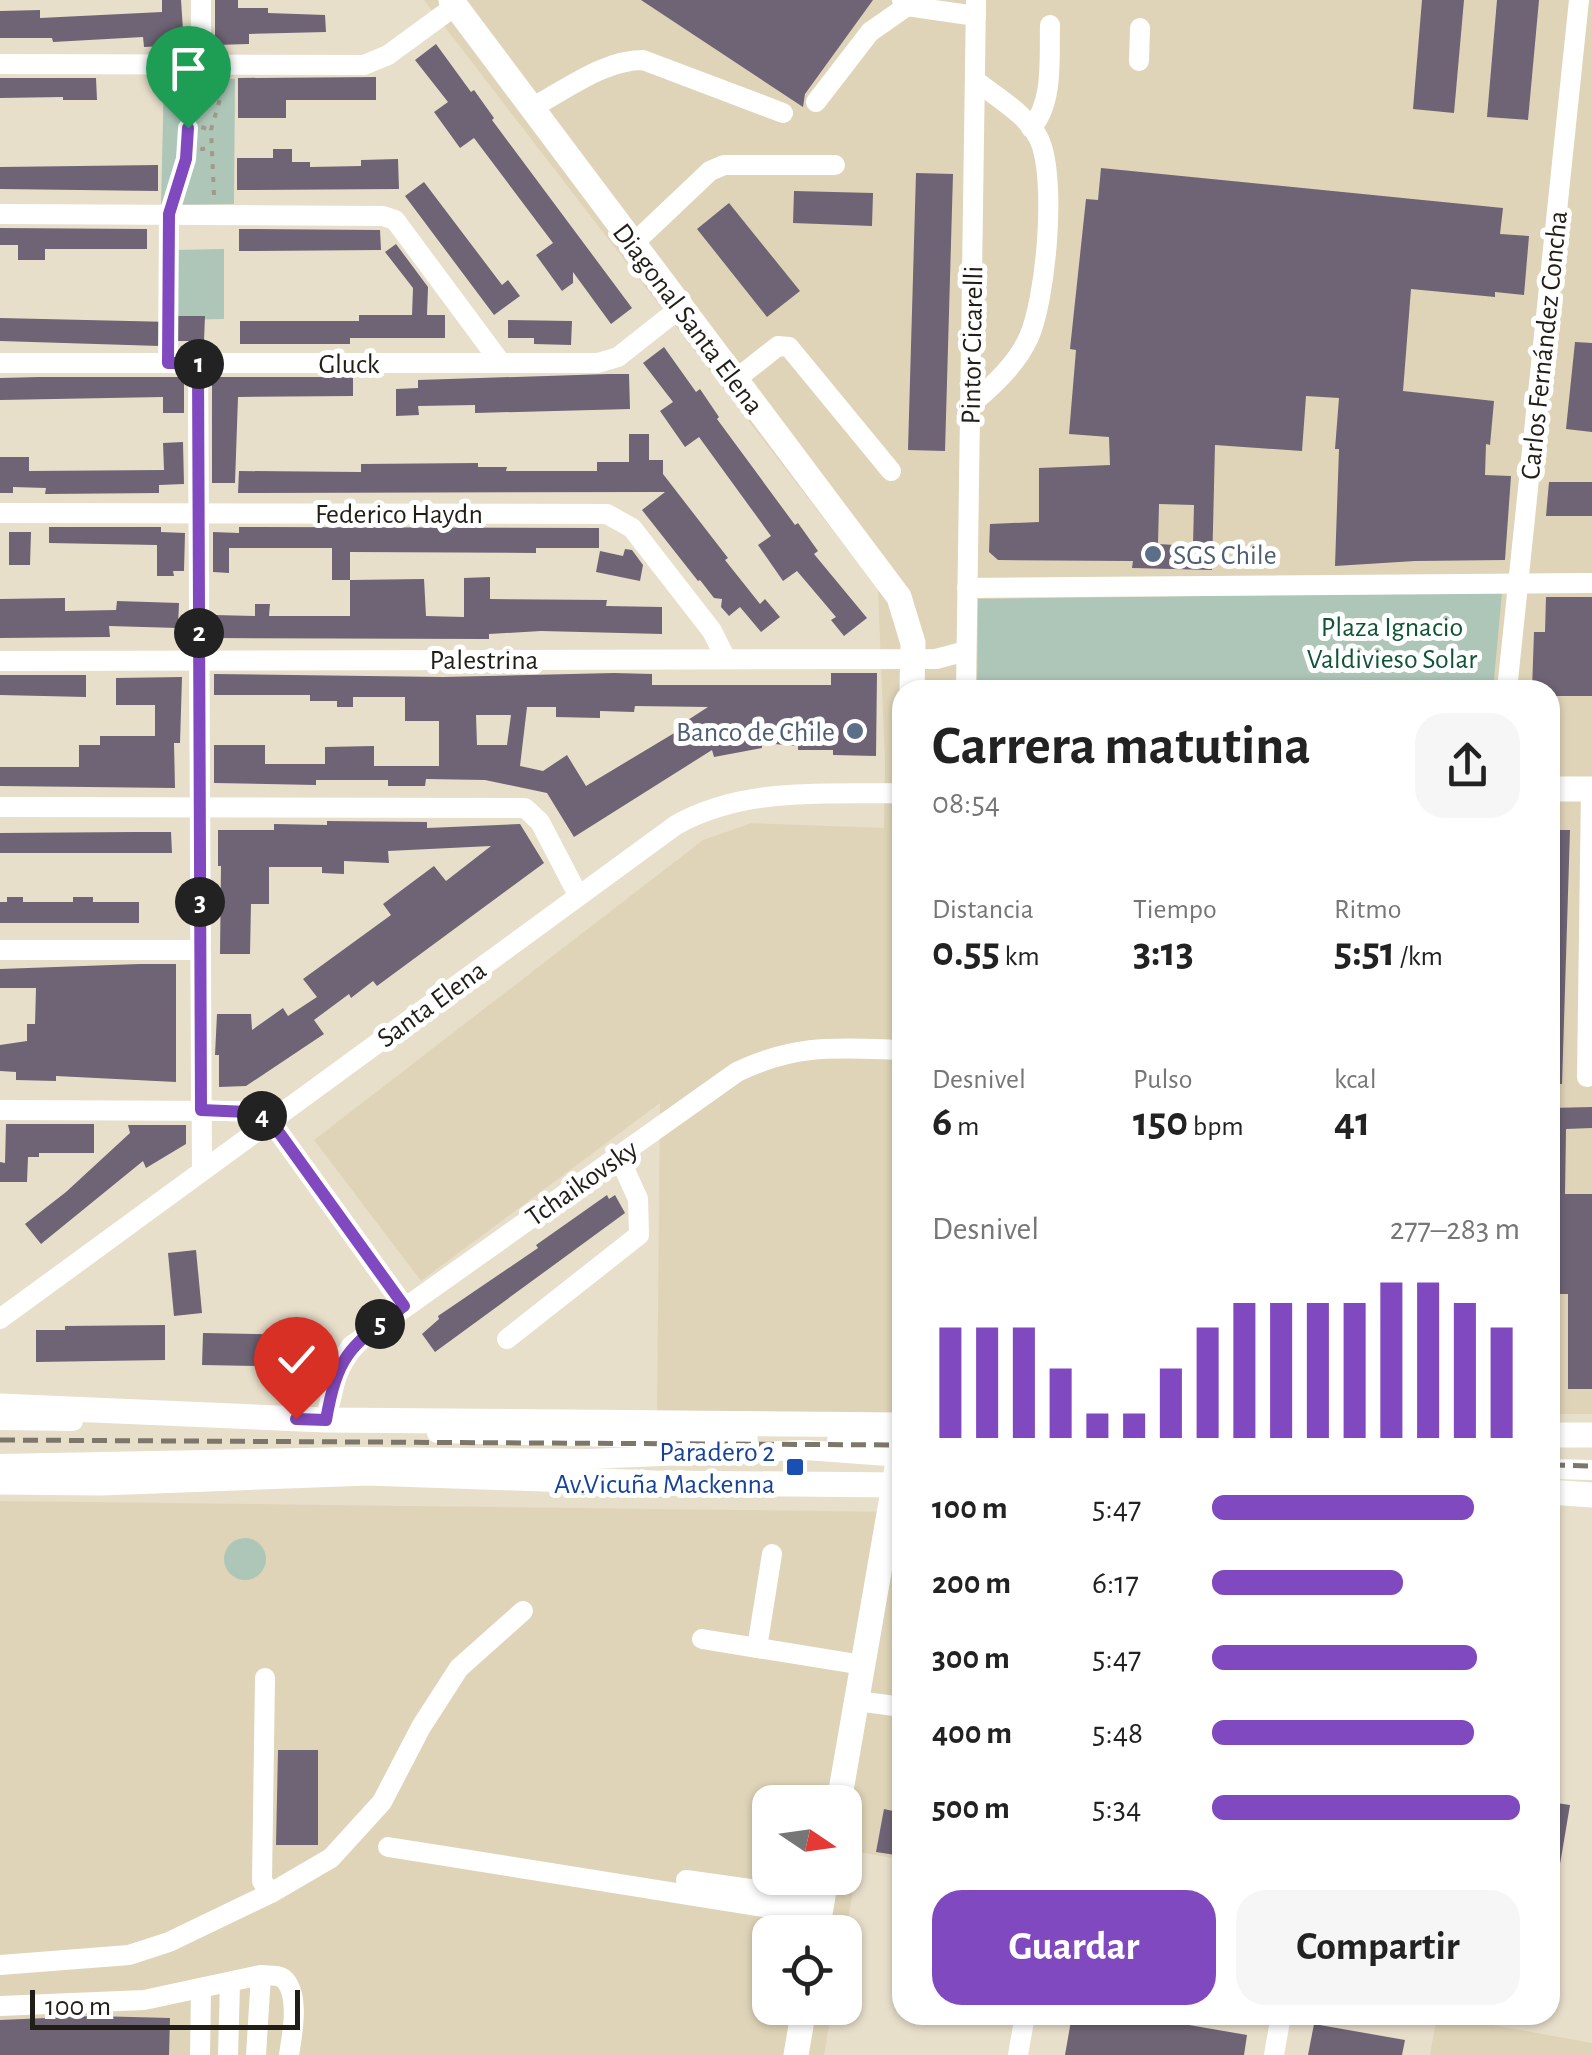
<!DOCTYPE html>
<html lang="es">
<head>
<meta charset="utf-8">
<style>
	:root { --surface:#fff; --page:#f6f6f6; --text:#222; --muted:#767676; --accent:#8149bf }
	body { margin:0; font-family:"Alegreya Sans",sans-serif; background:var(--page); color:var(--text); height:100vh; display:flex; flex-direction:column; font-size:38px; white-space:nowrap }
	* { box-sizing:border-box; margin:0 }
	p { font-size:32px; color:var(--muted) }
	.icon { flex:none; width:55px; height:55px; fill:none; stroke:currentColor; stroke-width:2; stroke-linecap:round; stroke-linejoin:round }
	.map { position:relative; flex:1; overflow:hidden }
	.side { position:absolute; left:892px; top:680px; width:668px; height:1345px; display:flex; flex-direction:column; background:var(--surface); border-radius:30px; box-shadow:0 2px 8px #0004 }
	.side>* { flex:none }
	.needle { width:65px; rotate:103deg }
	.tools { position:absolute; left:752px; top:1785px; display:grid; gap:20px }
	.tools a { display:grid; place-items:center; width:110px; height:110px; border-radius:20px; background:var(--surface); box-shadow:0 2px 8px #0004; font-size:50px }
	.scale { position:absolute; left:30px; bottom:25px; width:270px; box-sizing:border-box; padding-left:10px; border:5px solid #211e17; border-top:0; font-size:28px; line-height:35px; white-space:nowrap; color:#211e17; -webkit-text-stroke:8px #fff; paint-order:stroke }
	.pin { position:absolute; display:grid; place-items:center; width:85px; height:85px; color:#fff; margin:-102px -42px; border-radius:50% 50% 50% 0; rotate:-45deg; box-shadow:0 0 10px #0007 }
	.pin .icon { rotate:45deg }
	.km { position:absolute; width:50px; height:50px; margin:-25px; border-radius:50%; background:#222; color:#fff; font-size:28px; line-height:50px; text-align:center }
	.round { display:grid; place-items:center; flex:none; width:105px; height:105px; border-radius:30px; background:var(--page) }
	.headline { display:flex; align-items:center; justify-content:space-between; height:170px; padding:0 40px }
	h1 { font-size:55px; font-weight:600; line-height:75px }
	.metrics { display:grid; grid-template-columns:repeat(3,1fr); gap:15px; height:170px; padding:10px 40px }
	.metrics div { display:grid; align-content:center }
	.metrics b { font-size:42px; font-weight:600 }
	.metrics small { font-size:28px; font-weight:400 }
	.metrics p { font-size:28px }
	.chart { height:280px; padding:20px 40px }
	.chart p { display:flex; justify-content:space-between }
	.chart svg { width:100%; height:180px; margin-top:10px; stroke:var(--accent); stroke-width:6 }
	.action { display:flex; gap:20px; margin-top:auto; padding:20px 40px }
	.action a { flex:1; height:115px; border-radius:30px; background:var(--accent); color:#fff; font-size:40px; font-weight:600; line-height:115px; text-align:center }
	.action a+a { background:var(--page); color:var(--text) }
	ul { padding:0 40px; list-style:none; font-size:32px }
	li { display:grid; grid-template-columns:160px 120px 1fr; align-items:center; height:75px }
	li i { height:25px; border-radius:12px; background:var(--accent) }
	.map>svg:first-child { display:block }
</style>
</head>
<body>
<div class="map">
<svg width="1592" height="2055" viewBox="0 0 1592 2055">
	<rect width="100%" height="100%" fill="#e8dfcb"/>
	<g fill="#dfd4b8" fill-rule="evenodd">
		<polygon points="424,0 1592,0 1592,1414 1550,1414 1550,690 902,690 902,1419 657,1415 660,1103 421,1281 314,1140 703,840 752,823 884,828 885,764 878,589"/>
		<path d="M0,1501l902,11v348l-42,-8 -15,84v-4h-75v76h62l-8,47h-824zM770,1802h75v76h-75z"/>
		<polygon points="1437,2015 1592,2043 1592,2055 1430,2055"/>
	</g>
	<g fill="#adc6b8">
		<polygon points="164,77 235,79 234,204 161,205"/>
		<polygon points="224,249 224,319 173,320 173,250"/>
		<polygon points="1502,592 1493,690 977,690 978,599"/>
		<circle cx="245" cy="1559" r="21"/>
	</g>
	<g fill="#6e6475" fill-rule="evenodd">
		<polygon points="162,0 181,0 184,45 144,47 143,37 53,42 52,38 0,38 0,11 40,10 40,18 162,12"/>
		<polygon points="215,0 238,0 238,8 268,8 268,13 325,15 326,32 249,34 249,44 215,45"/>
		<polygon points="641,0 873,0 805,94 803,107"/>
		<polygon points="1422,0 1464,0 1454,113 1413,109"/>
		<polygon points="1497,0 1539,0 1528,120 1487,117"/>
		<polygon points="436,44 471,92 474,90 494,118 492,120 632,308 611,324 573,272 573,283 562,291 536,255 553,243 474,138 460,148 434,112 448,102 415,60"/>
		<polygon points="376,77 376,100 286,100 286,118 238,118 238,78"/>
		<polygon points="0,78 96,78 97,100 63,100 63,97 0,98"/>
		<polygon points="273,149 292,149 292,162 310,162 310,167 361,166 361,160 398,159 399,189 237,190 237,158 273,158"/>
		<polygon points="158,165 158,191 0,189 0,167"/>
		<path d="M1101,168l402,40 -3,26 29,2 -5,59 -29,-3v5l-84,-8 -8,102 91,10 -4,44 -4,-1 -1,31 26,1 -6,84 -90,1 -80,5 4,-117h-4l4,-51 -33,-2 -4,55 -87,-6 -3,125 -80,-2 1,-7 -135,-1 -9,-8 1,-28 49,-2v-54l71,-3 -1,-28 -40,-3 7,-84 -6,-1 16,-150 12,1zM1159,504l35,1 -1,41 -35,-2z"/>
		<polygon points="916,173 953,174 945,451 908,450"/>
		<polygon points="424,182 502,285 508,280 520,296 494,315 405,196"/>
		<polygon points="794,191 873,193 872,226 793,223"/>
		<polygon points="729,203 800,291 767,317 697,229"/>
		<polygon points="0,228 147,229 147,249 45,249 45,260 18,260 18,245 0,245"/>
		<polygon points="239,229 380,230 381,250 239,251"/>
		<polygon points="396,244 428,287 427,315 445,315 445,338 350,338 350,344 240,344 240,321 359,321 359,315 412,315 413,288 385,252"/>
		<polygon points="172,316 205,316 204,341 161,341 160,346 0,341 0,318 172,322"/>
		<polygon points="508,320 572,321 571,345 534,344 534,338 508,338"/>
		<polygon points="1575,342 1592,343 1592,432 1566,429"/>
		<polygon points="664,347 696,392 700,389 719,417 717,419 795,525 798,523 818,551 814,554 867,618 844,636 831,620 836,617 797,571 783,581 758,545 771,536 699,437 685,447 660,411 673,402 643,363"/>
		<polygon points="608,374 629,374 630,409 475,413 475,405 418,406 419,415 396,416 396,389 418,388 418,380"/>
		<polygon points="39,377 184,377 184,413 163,413 163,397 0,400 0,378"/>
		<polygon points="212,377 353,377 353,396 238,397 235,483 212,483"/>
		<polygon points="629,434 649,434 649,460 663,460 663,474 728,558 725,560 760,604 765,599 780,617 761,632 740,607 729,616 721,607 722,599 714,598 700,580 698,581 642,510 665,492 238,493 239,471 361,472 361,464 478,463 478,467 507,467 506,471 597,471 597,462 629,462"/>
		<polygon points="183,442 184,484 159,485 159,493 45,494 46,488 13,487 13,493 0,493 0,457 29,457 29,471 164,470 163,443"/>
		<polygon points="1549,482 1592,482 1592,516 1546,516"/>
		<polygon points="49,527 161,527 161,532 185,533 184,571 173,571 174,576 157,576 157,545 49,543"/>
		<polygon points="239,527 599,528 599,548 536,548 536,553 350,552 350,580 332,580 332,548 229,548 229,573 213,572 213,532 239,533"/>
		<polygon points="9,532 31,532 30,565 9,565"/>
		<polygon points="625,549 632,550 643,565 640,581 596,572 600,551 623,556"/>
		<polygon points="490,577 490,599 607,600 606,606 662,607 662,634 541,631 489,634 489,639 213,638 214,615 255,616 255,604 270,604 269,616 350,616 350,580 424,579 426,616 464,617 464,578"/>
		<polygon points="1546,597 1592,597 1592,696 1550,696 1550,690 1532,690 1534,632 1545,632"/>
		<polygon points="65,598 65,611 116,610 117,601 179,603 178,628 109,626 110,637 0,638 0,599"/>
		<path d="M614,673l38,1v11h179v-12h46l-1,83 -43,-1v-5h-35v-4l-36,-3v5l-48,9 -2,-7 -138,87 -27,-44 -62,-13 -59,-1 -1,7h-37v-6h-72v5l-102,-2v-38h51v19h60v-17l49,-1v20h65v-45h-34v-24h-52v10h-16v-6h-27v-6h-96v-21l229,3zM635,706l73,1 -34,22 2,3 -90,54 -19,-31 -24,16 -23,-5 7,-59h29v10l44,1v-7l34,1zM476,715h35l-4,30h-30z"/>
		<polygon points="0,675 86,675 86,697 0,695"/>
		<polygon points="182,677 180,743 174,743 175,788 0,786 0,767 79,767 79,745 100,745 100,736 155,736 155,705 116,705 116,678"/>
		<polygon points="327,821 427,822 427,828 520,824 544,863 377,986 373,981 351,998 349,994 314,1020 324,1034 246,1086 219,1087 219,1055 215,1055 217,1014 251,1014 252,1030 283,1008 288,1016 317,997 303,979 391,915 383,904 434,866 446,881 491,846 388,851 389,863 344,861 344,874 322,873 322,867 269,867 269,904 251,904 250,954 220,954 221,866 218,866 218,830 274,830 274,824 327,825"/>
		<polygon points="1550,830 1570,830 1562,1084 1550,1084"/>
		<polygon points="134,832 171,832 172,853 0,853 0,833"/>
		<polygon points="7,897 23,897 23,902 73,902 73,897 93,897 93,902 139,902 139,923 0,923 0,902 7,902"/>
		<polygon points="139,964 176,964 176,1082 56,1076 56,1081 16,1080 16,1072 0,1071 0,1045 27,1041 27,1024 35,1024 36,988 0,988 0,969"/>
		<polygon points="1592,1107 1592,1128 1566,1129 1565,1194 1592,1194 1592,1389 1568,1389 1568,1294 1550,1294 1550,1108"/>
		<polygon points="6,1124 94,1124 94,1153 39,1153 39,1157 28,1157 27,1182 0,1182 0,1162 5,1163"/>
		<polygon points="128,1125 186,1125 186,1144 146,1168 143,1161 41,1244 25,1224 66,1192 130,1133"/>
		<polygon points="607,1195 609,1199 615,1195 625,1213 435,1352 422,1334 439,1319 438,1316 538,1248 536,1245"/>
		<polygon points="196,1250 202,1313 174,1316 168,1253"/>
		<polygon points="165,1325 165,1360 36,1362 36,1330 65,1330 65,1326"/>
		<polygon points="203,1333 307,1335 306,1367 202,1365"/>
		<polygon points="278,1750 318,1750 318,1845 276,1845"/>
		<polygon points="1550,1802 1570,1805 1558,1876 1550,1876"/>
		<polygon points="884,1809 902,1813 902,1856 876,1852"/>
		<polygon points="1072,2015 1131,2015 1247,2035 1244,2055 1065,2055"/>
		<polygon points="93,2016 170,2018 169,2055 0,2055 0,2020"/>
		<polygon points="1314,2024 1405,2040 1402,2055 1308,2055"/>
	</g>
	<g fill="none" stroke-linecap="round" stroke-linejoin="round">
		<g stroke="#a19a8b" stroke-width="4" stroke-dasharray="5 8" stroke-linecap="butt">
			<polyline points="189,127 195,125 211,130"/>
			<polyline points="188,144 202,149 210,148"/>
			<polyline points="214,195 211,130 225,82"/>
			<path d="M173,199c13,-41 22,-75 6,-117"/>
			<polyline points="168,343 169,233"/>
		</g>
		<g stroke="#fff" stroke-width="20">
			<polyline points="201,0 201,65"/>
			<polyline points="902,0 907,6 976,16"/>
			<polyline points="1139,61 1140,28"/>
			<polyline points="0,64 364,65 388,55 455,6"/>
			<polyline points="816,102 870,32 907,6"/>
			<path d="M531,108c35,-18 72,-48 112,-48l140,53"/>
			<path d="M1031,128c23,-25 18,-71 19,-103"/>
			<polyline points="0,214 383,216 395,220 501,363"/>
			<polyline points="633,244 710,171 724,165 835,165"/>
			<polyline points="0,363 598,363 618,357 680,308"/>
			<polyline points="198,363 202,1171"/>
			<polyline points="735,380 778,346 789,347 891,471"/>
			<path d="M971,404c21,-17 44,-38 56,-63 19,-36 31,-168 11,-204 -13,-24 -42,-40 -63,-57"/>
			<polyline points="0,513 607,514 632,528 712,631 726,659"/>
			<polyline points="967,588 1592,583"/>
			<polyline points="0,661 936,659 966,651"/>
			<polyline points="966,690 976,0"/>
			<polyline points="1507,690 1579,0"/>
			<polyline points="0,807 525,808 540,822 578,895"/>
			<polyline points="0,950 200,950"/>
			<polyline points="1587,1077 1591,789"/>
			<polyline points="0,1110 238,1111 270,1120 404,1306"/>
			<path d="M0,1319l676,-494c70,-39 149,-30 226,-32"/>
			<polyline points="507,1339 639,1235 638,1199 618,1155"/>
			<polyline points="0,1420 73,1421"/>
			<path d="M326,1420l13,-55 12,-19 386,-274c60,-29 101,-24 165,-22"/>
			<polyline points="437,1433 748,1440"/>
			<polyline points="837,1440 902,1440"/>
			<polyline points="0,1464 350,1457 588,1459 805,1450 902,1457"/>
			<polyline points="1550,1469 1592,1470"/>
			<polyline points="702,1639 863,1665"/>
			<polyline points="757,1648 772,1554"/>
			<polyline points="857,1701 902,1707"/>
			<polyline points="388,1847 820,1916"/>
			<polyline points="686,1880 822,1899"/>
			<polyline points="271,1893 331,1858 382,1802 421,1727 459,1668 523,1611"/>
			<polyline points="0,1965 129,1955 169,1942 271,1893 262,1881 265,1678"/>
			<path d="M0,2006l144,-6 117,-25c7,1 18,-1 24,5 15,17 7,55 4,75"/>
			<polyline points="200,2055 201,1990"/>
			<polyline points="228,2055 230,1984"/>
			<polyline points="256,2055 261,1975"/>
			<polyline points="1018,2055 1025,2015"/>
			<polyline points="1274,2055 1281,2015"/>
		</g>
		<g stroke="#fff" stroke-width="25">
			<polyline points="451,0 899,597 913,643 912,690"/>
			<polyline points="1550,789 1592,789"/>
			<polyline points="0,1406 326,1420 902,1425"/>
			<polyline points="1550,1435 1592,1435"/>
			<polyline points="0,1482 101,1483 368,1473 656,1483 902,1485"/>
			<polyline points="1550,1492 1592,1495"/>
			<polyline points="839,1802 902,1439"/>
			<polyline points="817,1932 826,1878"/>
			<polyline points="796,2055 804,2008"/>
		</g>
		<g stroke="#7c776a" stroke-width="5" stroke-dasharray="15 8" stroke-linecap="butt">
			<polyline points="0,1440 902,1445"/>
			<polyline points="1550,1465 1592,1466"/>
		</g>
	</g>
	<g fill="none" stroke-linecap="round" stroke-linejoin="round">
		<defs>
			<path id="route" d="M188,128l-2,31 -17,55 -1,149h30l3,747 47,2 22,8 134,186c-53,40 -66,46 -78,114l-30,-1"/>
		</defs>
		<use href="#route" stroke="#fff" stroke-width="20"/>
		<use href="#route" stroke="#8149bf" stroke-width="12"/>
	</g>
	<g fill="#5c6f8a" stroke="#fff" stroke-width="4">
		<circle cx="1153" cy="554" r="10"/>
		<circle cx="855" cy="731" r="10"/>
	</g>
	<rect fill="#1a4fb4" stroke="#fff" stroke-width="4" x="785" y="1457" width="20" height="20" rx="5"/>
	<g text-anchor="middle" stroke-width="10" stroke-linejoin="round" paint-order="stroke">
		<g font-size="28" fill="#211e17" stroke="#fff">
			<text transform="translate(689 318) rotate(53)" y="10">Diagonal Santa Elena</text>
			<text transform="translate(971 345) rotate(-89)" y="10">Pintor Cicarelli</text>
			<text transform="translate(1543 345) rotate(-84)" y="10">Carlos Fernández Concha</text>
			<text x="349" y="373">Gluck</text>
			<text x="399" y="523">Federico Haydn</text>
			<text x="484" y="669">Palestrina</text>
			<text transform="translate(431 1003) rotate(-36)" y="10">Santa Elena</text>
			<text transform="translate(581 1182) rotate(-35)" y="10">Tchaikovsky</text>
		</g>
		<g font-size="28" fill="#4e5e75" stroke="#fff" text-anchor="start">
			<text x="1173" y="564">SGS Chile</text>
			<text x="835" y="741" text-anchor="end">Banco de Chile</text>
		</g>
		<g font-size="28" fill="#105437" stroke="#fff">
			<text x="1392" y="636">Plaza Ignacio<tspan x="1392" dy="32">Valdivieso Solar</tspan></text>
		</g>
		<g font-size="28" fill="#164399" stroke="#fff" text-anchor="end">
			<text x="775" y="1461">Paradero 2<tspan x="775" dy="32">Av.Vicuña Mackenna</tspan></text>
		</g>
	</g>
</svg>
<div class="tools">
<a><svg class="needle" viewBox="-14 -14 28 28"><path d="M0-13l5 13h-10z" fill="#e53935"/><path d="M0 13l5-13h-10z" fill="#767676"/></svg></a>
<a><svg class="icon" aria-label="locate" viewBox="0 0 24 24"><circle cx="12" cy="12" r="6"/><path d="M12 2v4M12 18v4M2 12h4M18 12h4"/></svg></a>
</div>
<div class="scale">100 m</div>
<div class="pin" style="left:188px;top:128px;background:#1e9e55"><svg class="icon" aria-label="arrive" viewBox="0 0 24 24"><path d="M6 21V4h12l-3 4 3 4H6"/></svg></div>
<div class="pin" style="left:296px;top:1419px;background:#d93025"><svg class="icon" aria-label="check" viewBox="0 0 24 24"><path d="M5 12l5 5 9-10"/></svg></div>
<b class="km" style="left:199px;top:364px">1</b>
<b class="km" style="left:199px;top:633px">2</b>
<b class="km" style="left:200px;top:902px">3</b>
<b class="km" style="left:262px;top:1116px">4</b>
<b class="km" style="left:380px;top:1324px">5</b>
<section class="side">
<div class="headline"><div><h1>Carrera matutina</h1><p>08:54</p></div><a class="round"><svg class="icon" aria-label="share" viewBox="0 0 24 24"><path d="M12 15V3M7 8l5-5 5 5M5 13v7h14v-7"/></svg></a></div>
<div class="metrics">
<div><p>Distancia</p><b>0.55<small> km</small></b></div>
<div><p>Tiempo</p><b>3:13</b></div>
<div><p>Ritmo</p><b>5:51<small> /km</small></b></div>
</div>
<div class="metrics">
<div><p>Desnivel</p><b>6<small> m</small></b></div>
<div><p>Pulso</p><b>150<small> bpm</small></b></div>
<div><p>kcal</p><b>41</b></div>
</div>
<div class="chart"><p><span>Desnivel</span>277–283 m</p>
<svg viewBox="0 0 160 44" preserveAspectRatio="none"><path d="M5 44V17M15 44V17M25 44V17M35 44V27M45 44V38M55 44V38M65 44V27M75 44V17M85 44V11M95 44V11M105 44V11M115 44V11M125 44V6M135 44V6M145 44V11M155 44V17"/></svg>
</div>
<ul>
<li><b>100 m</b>5:47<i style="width:85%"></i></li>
<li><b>200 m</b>6:17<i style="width:62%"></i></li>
<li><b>300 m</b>5:47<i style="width:86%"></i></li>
<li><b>400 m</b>5:48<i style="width:85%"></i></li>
<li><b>500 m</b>5:34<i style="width:100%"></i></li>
</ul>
<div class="action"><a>Guardar</a><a>Compartir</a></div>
</section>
</div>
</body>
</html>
